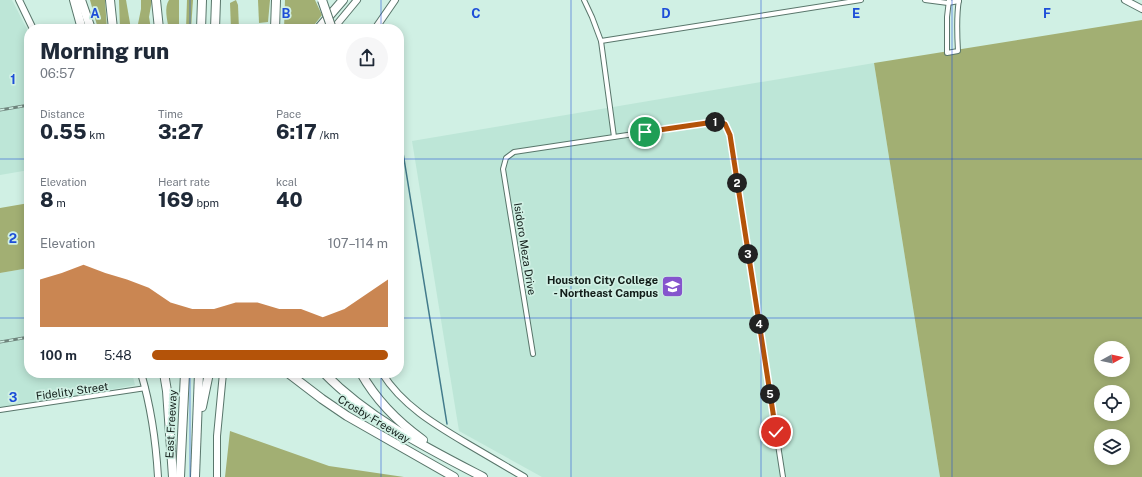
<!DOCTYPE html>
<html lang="en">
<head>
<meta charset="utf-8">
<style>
	:root { --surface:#fff; --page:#f6f6f7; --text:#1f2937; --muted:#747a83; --accent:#b45309 }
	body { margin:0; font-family:"Public Sans",sans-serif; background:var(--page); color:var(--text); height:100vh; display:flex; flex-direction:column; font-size:15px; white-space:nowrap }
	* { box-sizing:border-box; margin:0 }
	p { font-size:13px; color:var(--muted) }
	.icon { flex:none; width:22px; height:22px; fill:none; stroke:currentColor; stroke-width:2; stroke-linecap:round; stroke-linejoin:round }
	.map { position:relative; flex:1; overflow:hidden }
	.sheet { position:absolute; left:24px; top:24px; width:380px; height:354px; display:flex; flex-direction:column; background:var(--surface); border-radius:16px; box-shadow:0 2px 10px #0003 }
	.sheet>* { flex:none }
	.needle { width:26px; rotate:82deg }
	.fabs { position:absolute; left:1094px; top:341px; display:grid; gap:8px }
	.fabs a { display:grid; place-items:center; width:36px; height:36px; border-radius:50%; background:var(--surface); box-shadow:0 2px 10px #0003; font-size:20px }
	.pin { position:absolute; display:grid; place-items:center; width:34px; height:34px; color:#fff; margin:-17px; border:2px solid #fff; border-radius:50%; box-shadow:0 1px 4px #0007 }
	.km { position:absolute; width:20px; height:20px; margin:-10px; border-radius:50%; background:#222; color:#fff; font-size:11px; line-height:20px; text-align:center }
	.round { display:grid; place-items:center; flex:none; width:42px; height:42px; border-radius:21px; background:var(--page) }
	.summary { display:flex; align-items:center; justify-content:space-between; height:68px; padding:0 16px }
	h1 { font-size:22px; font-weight:800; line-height:30px }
	.figures { display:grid; grid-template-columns:repeat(3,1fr); gap:6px; height:68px; padding:4px 16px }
	.figures div { display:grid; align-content:center }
	.figures b { font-size:20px; font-weight:800 }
	.figures small { font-size:11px; font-weight:400 }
	.figures p { font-size:11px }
	.chart { height:112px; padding:8px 16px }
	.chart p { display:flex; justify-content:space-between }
	.chart svg { width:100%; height:72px; margin-top:4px; fill:var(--accent); opacity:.7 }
	ul { padding:0 16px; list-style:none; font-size:13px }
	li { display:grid; grid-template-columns:64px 48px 1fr; align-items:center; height:30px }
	li i { height:10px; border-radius:5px; background:var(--accent) }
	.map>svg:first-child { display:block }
</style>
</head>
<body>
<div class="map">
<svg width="1142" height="477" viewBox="0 0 1142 477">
	<rect width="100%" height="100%" fill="#d0f0e4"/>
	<g fill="#bde6d7">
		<polygon points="0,0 12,0 29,33 29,170 0,175"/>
		<polygon points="874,63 940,477 542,477 459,431 412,141"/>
		<polygon points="29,268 29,373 132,373 135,385 0,411 0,273"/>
	</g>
	<g fill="#a2af73" fill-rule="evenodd">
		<polygon points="90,0 105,0 107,29 98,29"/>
		<polygon points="119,0 126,0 131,29 120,29"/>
		<polygon points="141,0 152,0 149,17 151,29 137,29 141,9"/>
		<path d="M169,0h10v29h-10c-2,-9 -5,-22 0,-29z"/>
		<polygon points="187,0 193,0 191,29 186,29"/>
		<polygon points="236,0 238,5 239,29 231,29 230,3"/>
		<polygon points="258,0 270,0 268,22 259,23"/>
		<polygon points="285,0 315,0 322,15 311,29 284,29"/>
		<path d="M1142,20v457h-202l-66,-414zM1101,348h22v22h-22zM1101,392h22v22h-22zM1101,436h22v22h-22z"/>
		<polygon points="29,203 29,268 0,273 0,208"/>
		<polygon points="230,431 329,466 404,477 225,477"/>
	</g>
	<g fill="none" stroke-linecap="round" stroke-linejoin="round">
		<g stroke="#427b8b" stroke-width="1.5">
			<polyline points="383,28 383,29"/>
			<polyline points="399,128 447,424"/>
		</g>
		<defs>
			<g id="street">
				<polyline points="584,0 592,17 601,41 614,137"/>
				<polyline points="925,0 948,3 959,1"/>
				<path d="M949,0l-2,17v36l11,-2c-1,-17 -2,-34 1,-51"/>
				<polyline points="601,41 861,0"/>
				<polyline points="533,354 503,169 506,158 514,152 714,122 725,124 730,135 783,477"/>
				<polyline points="0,410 146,388"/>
			</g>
			<g id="secondary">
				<polyline points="19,0 33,29"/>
				<polyline points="1125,0 1142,9"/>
				<polyline points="333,29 357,0"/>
				<polyline points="375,29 395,0"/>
				<path d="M141,373c10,34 15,69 17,104"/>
				<path d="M382,373c20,32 52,51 84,70 19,11 39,23 58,34"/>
				<polyline points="217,477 217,436 223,373"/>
			</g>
			<g id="highway">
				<polyline points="74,0 82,29"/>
				<polyline points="81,0 91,29"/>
				<polyline points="110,0 113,29"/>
				<polyline points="156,0 159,29"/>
				<polyline points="201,29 202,0"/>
				<polyline points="215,29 216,0"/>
				<polyline points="275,29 276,0"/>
				<polyline points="318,29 343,0"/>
				<polyline points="164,373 167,391 173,477"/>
				<polyline points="288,373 322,399 347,416 454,477"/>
				<path d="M324,373c45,46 103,75 159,104"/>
				<path d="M361,373c15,27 37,49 62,67"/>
				<polyline points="202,407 209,373"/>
				<polyline points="180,477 185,373"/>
				<polyline points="195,477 199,373"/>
			</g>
		</defs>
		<use href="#street" stroke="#59766b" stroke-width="6"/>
		<use href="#secondary" stroke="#59766b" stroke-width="8"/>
		<use href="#highway" stroke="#59766b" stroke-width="10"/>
		<use href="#street" stroke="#fff" stroke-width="4"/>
		<use href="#secondary" stroke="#fff" stroke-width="6"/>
		<use href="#highway" stroke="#fff" stroke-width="8"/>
		<defs>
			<g id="rail">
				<polyline points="0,110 29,105"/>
				<polyline points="0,342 29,337"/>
			</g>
		</defs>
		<use href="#rail" stroke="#6f857d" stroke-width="3"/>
		<use href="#rail" stroke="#d0f0e4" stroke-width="1.5" stroke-dasharray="4.5" stroke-linecap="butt"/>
		<defs>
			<polyline id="highway-bridge" points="322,0 332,29"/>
		</defs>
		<use href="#highway-bridge" stroke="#59766b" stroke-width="10" stroke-linecap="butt"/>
		<use href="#highway-bridge" stroke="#fff" stroke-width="8"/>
	</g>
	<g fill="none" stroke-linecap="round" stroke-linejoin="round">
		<defs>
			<polyline id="route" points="645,132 714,122 725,124 730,135 776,432"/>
		</defs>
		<use href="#route" stroke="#fff" stroke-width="8"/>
		<use href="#route" stroke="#b45309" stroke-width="5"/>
	</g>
	<path fill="none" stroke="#1d4ed8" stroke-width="1" stroke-opacity="0.55" d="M190,0v29M381,0v29M571,0v477M761,0v477M952,0v477M0,159h29M399,159h743M0,318h29M399,318h743M190,373v104M381,373v104"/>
	<defs>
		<symbol id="university-square" viewBox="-11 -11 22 22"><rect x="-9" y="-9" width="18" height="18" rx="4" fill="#8554cd" stroke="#d0f0e4"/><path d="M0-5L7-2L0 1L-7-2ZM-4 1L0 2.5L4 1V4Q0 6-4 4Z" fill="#fff"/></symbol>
	</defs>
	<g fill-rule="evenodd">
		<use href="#university-square" x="660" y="274" width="25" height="25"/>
	</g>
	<g text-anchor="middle" stroke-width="3.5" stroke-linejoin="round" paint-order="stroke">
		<g font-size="11" fill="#121d19" stroke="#d0f0e4">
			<text transform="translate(525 249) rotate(81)" y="4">Isidoro Meza Drive</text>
			<text transform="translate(72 391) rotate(-8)" y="4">Fidelity Street</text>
			<text transform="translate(374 419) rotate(31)" y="4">Crosby Freeway</text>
			<text transform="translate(171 424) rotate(-87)" y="4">East Freeway</text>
		</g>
		<g font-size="11" font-weight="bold" fill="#121d19" stroke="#d0f0e4" text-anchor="end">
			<text x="658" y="284">Houston City College<tspan x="658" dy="13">- Northeast Campus</tspan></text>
		</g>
	</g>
	<g font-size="13" text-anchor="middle" font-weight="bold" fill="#1d4ed8" stroke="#d0f0e4" stroke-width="3.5" stroke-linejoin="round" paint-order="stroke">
		<text x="95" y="18">A</text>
		<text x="286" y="18">B</text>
		<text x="476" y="18">C</text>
		<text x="666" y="18">D</text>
		<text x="856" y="18">E</text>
		<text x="1047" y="18">F</text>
		<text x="13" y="84">1</text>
		<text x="13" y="243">2</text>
		<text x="13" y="402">3</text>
	</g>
</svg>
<div class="fabs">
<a><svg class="needle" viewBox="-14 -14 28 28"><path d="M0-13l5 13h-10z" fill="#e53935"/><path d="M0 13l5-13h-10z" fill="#747a83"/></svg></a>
<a><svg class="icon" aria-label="locate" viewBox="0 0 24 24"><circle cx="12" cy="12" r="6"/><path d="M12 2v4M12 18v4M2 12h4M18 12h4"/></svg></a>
<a><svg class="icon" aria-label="layers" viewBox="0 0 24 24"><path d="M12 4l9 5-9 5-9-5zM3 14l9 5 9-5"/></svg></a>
</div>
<div class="pin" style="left:645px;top:132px;background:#1e9e55"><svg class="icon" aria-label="arrive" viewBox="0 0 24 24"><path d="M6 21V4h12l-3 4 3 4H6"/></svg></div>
<div class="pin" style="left:776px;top:432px;background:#d93025"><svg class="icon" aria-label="check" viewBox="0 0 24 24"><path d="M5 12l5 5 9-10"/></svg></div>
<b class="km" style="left:715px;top:122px">1</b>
<b class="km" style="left:737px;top:183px">2</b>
<b class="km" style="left:748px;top:254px">3</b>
<b class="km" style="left:759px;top:324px">4</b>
<b class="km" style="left:770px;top:394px">5</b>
<section class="sheet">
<div class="summary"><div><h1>Morning run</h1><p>06:57</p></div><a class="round"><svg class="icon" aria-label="share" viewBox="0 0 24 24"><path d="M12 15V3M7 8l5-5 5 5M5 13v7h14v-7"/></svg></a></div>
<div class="figures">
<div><p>Distance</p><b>0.55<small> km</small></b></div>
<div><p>Time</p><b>3:27</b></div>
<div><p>Pace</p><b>6:17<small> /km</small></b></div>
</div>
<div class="figures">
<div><p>Elevation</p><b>8<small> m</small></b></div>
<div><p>Heart rate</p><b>169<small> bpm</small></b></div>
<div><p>kcal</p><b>40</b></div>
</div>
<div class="chart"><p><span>Elevation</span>107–114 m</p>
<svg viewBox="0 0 160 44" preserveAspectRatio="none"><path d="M0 44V15L10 11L20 6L30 11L40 15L50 20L60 29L70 33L80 33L90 29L100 29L110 33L120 33L130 38L140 33L150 24L160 15V44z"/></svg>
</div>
<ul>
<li><b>100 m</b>5:48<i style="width:100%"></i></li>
</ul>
</section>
</div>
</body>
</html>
